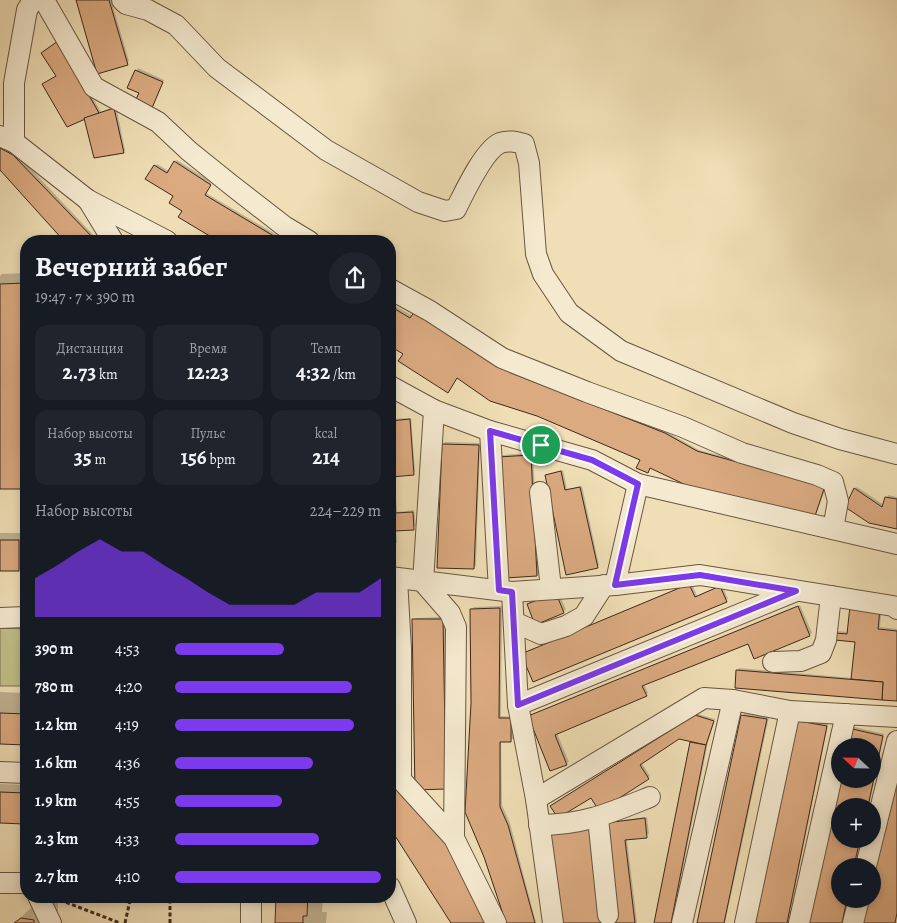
<!DOCTYPE html>
<html lang="ru">
<head>
<meta charset="utf-8">
<style>
	:root { --surface:#171b24; --page:#20242c; --text:#f1f3f6; --muted:#9ea1a6; --accent:#7c3aed }
	body { margin:0; font-family:Alegreya,serif; background:var(--page); color:var(--text); height:100vh; display:flex; flex-direction:column; font-size:19px; white-space:nowrap }
	* { box-sizing:border-box; margin:0 }
	p { font-size:16px; color:var(--muted) }
	.icon { flex:none; width:28px; height:28px; fill:none; stroke:currentColor; stroke-width:2; stroke-linecap:round; stroke-linejoin:round }
	.map { position:relative; flex:1; overflow:hidden }
	.side { position:absolute; left:20px; top:235px; width:376px; height:668px; display:flex; flex-direction:column; background:var(--surface); border-radius:20px; box-shadow:0 2px 8px #0003 }
	.side>* { flex:none }
	.needle { width:32px; rotate:292deg }
	.fabs { position:absolute; left:831px; top:738px; display:grid; gap:10px }
	.fabs a { display:grid; place-items:center; width:50px; height:50px; border-radius:50%; background:var(--surface); box-shadow:0 2px 8px #0003; font-size:25px }
	.pin { position:absolute; display:grid; place-items:center; width:42px; height:42px; color:#fff; margin:-21px; border:2px solid #fff; border-radius:50%; box-shadow:0 1px 5px #0007 }
	.round { display:grid; place-items:center; flex:none; width:52px; height:52px; border-radius:26px; background:var(--page) }
	.head { display:flex; align-items:center; justify-content:space-between; height:85px; padding:0 15px }
	h1 { font-size:28px; font-weight:600; line-height:38px }
	.figures { display:grid; grid-template-columns:repeat(3,1fr); gap:8px; height:85px; padding:5px 15px }
	.figures div { display:grid; align-content:center; border-radius:12px; background:var(--page); text-align:center }
	.figures b { font-size:21px; font-weight:600 }
	.figures small { font-size:14px; font-weight:400 }
	.figures p { font-size:14px }
	.chart { height:140px; padding:10px 15px }
	.chart p { display:flex; justify-content:space-between }
	.chart svg { width:100%; height:90px; margin-top:5px; fill:var(--accent); opacity:.7 }
	ul { padding:0 15px; list-style:none; font-size:16px }
	li { display:grid; grid-template-columns:80px 60px 1fr; align-items:center; height:38px }
	li i { height:12px; border-radius:6px; background:var(--accent) }
	.map>svg:first-child { display:block }
</style>
</head>
<body>
<div class="map">
<svg width="897" height="923" viewBox="0 0 897 923">
	<rect width="100%" height="100%" fill="#f0dfb6"/>
	<filter id="stains"><feTurbulence type="fractalNoise" baseFrequency=".004" numOctaves="4"/><feColorMatrix values="0 0 0 0 .2 0 0 0 0 .09 0 0 0 0 .02 0 0 0 .5 -.17"/></filter>
	<radialGradient id="worn" r=".72"><stop offset=".6" stop-color="#630" stop-opacity="0"/><stop offset="1" stop-color="#630" stop-opacity=".3"/></radialGradient>
	<polygon fill="#c0c089" stroke="#7e7452" points="0,628 26,629 26,686 0,686"/>
	<g fill="#0003">
		<polygon points="77,0 111,0 129,61 127,63"/>
		<polygon points="60,40 101,112 116,106 125,150 123,152 85,118 57,76"/>
		<polygon points="138,68 164,80 153,105 140,92 129,87"/>
		<polygon points="0,145 16,153 99,241 66,241 0,169"/>
		<polygon points="177,160 212,182 206,193 287,241 221,241 180,216 184,210 155,166 157,164 169,171"/>
		<polygon points="26,273 26,487 0,488 0,276 2,274"/>
		<polygon points="390,303 413,316 667,432 699,450 827,484 817,512 815,515 651,467 648,471 641,460 458,377 450,389 390,344"/>
		<polygon points="390,408 392,419 411,418 415,472 394,475 397,512 414,510 416,526 396,530 397,543 390,545"/>
		<polygon points="445,442 480,443 476,565 474,568 443,444"/>
		<polygon points="533,453 539,573 537,575 500,457 502,455"/>
		<polygon points="563,470 567,489 582,486 599,565 597,567 546,475"/>
		<polygon points="857,487 884,505 888,495 897,497 897,528 855,489"/>
		<polygon points="0,533 26,533 26,562 19,570 0,570"/>
		<polygon points="692,583 697,596 722,585 728,599 534,680 525,652"/>
		<polygon points="559,593 566,610 536,623"/>
		<polygon points="800,605 812,633 810,635 749,642 644,684 648,693 646,695 557,733 569,762 550,770 529,717 531,715"/>
		<polygon points="502,606 501,716 512,717 513,739 501,741 502,805 510,823 536,923 507,923 472,703 471,610 474,607"/>
		<polygon points="882,607 880,627 897,629 897,699 737,671 739,668 852,678 856,641 837,633 839,631 848,632"/>
		<polygon points="445,617 448,786 413,620 416,618"/>
		<polygon points="0,692 26,693 26,744 0,743"/>
		<polygon points="744,713 769,717 725,923 698,923"/>
		<polygon points="698,714 715,719 708,742 672,923 655,923 692,741 679,738 641,762 650,776 648,778 592,796 553,804"/>
		<polygon points="797,718 828,724 788,923 753,923"/>
		<polygon points="851,726 884,734 869,806 840,806 840,839 861,839 855,866 840,866 840,899 848,899 843,923 806,923 840,779 872,779 872,746 845,746"/>
		<polygon points="0,784 26,785 26,821 24,823 0,822"/>
		<polygon points="647,817 649,834 627,839 637,923 560,923 608,822"/>
		<polygon points="43,896 58,896 58,923 15,923"/>
		<polygon points="277,896 325,896 323,899 322,912 327,912 326,923 276,923"/>
	</g>
	<g fill="#dbaa81" stroke="#3b291c">
		<polygon points="76,0 109,0 128,65 97,74"/>
		<polygon points="58,41 99,113 67,127 42,84 56,76 41,53"/>
		<polygon points="135,70 163,82 152,108 135,101 139,93 127,88"/>
		<polygon points="114,108 124,153 94,158 84,118"/>
		<polygon points="0,148 13,155 96,241 64,241 0,170"/>
		<polygon points="174,161 211,185 205,195 282,241 218,241 178,217 182,211 169,203 173,196 145,179 154,165 167,173"/>
		<polygon points="25,283 26,489 0,489 0,284"/>
		<polygon points="390,306 410,318 415,311 491,363 511,373 665,433 697,451 825,486 815,516 690,487 650,468 648,473 636,468 640,460 537,416 490,401 457,378 448,393 398,361 403,354 390,346"/>
		<polygon points="390,415 390,421 410,419 414,475 392,477 395,513 413,512 414,530 394,531 395,546 390,547"/>
		<polygon points="442,444 479,445 474,569 437,568"/>
		<polygon points="531,455 537,576 505,578 498,457"/>
		<polygon points="561,471 565,490 580,487 598,568 566,575 545,475"/>
		<polygon points="854,488 882,507 885,497 897,499 897,529 869,523 845,507"/>
		<rect x="0" y="540" width="19" height="31"/>
		<polygon points="689,584 695,597 720,586 727,602 533,682 521,654"/>
		<polygon points="556,593 564,613 535,625 527,604"/>
		<polygon points="798,606 810,636 754,659 748,644 642,686 647,696 555,735 567,765 550,771 528,716"/>
		<polygon points="850,606 880,609 878,629 897,631 897,701 882,700 883,682 851,679 855,642 835,640 836,633 847,634"/>
		<polygon points="500,608 499,718 511,718 511,742 500,742 500,807 508,825 535,923 506,923 484,857 465,812 471,703 470,609"/>
		<polygon points="412,619 443,619 446,789 415,790"/>
		<polygon points="736,670 883,682 882,700 735,688"/>
		<polygon points="0,713 26,714 26,745 0,744"/>
		<polygon points="695,715 714,721 706,745 679,739 640,765 649,779 599,811 591,798 558,818 550,806"/>
		<polygon points="741,715 767,719 724,923 697,923"/>
		<polygon points="793,720 827,726 787,923 752,923"/>
		<polygon points="848,728 883,736 868,806 840,806 840,839 860,839 854,866 840,866 840,899 847,899 842,923 805,923 840,779 872,779 872,746 844,746"/>
		<polygon points="690,742 706,745 671,923 654,923"/>
		<polygon points="897,766 897,913 895,923 860,923 866,899 872,899 872,869"/>
		<polygon points="390,777 440,829 489,923 451,923 390,828"/>
		<polygon points="0,792 26,793 24,824 0,823"/>
		<polygon points="645,818 647,838 625,840 635,923 559,923 548,829 592,824 604,922 617,920 605,823"/>
		<polygon points="276,896 308,896 307,916 303,916 303,923 275,923"/>
		<polygon points="21,918 34,920 34,923 14,923"/>
	</g>
	<g fill="none" stroke-linecap="round" stroke-linejoin="round">
		<defs>
			<g id="minor">
				<polyline points="44,0 94,87 158,122 189,151 230,184 284,226 309,241"/>
				<path d="M122,0l4,4 22,6 28,15 41,43 109,82 92,52 27,9 11,-2c8,-16 28,-59 44,-66 9,-3 16,-1 24,1l5,19 7,91 7,20 26,39 52,38 172,72 47,16 57,15"/>
				<polyline points="0,136 14,142 14,83 27,10 33,0"/>
				<polyline points="14,142 88,200 167,241"/>
				<polyline points="88,200 113,241"/>
				<polyline points="390,289 430,311 502,358 587,392 683,427 742,453 817,475 833,482 838,501 833,529"/>
				<polyline points="390,386 434,410 490,431 592,460 638,484 897,544"/>
				<polyline points="434,410 423,582 450,613 456,627 454,838"/>
				<polyline points="490,431 499,590"/>
				<polyline points="540,492 551,588"/>
				<polyline points="390,577 512,592 615,585 700,575 893,606 897,609"/>
				<polyline points="397,579 401,649 401,780"/>
				<polyline points="615,585 638,484"/>
				<polyline points="512,592 518,705 536,799 553,923"/>
				<polyline points="0,618 26,617"/>
				<polyline points="514,622 541,634 566,626 584,616 604,585"/>
				<polyline points="773,662 801,661 821,653 826,640 831,596"/>
				<polyline points="518,705 796,591"/>
				<polyline points="393,771 454,838 496,923"/>
				<polyline points="0,772 26,773"/>
				<polyline points="536,799 704,698 733,700"/>
				<polyline points="598,818 608,915"/>
				<path d="M539,825c44,0 71,-12 111,-28"/>
				<polyline points="866,866 897,741"/>
				<polyline points="0,883 26,883"/>
				<polyline points="390,887 406,923"/>
				<polyline points="38,896 51,923"/>
				<polyline points="251,923 251,896"/>
				<polyline points="682,923 733,700 790,711 897,717"/>
				<polyline points="745,923 790,711"/>
				<polyline points="799,923 846,714"/>
				<polyline points="853,923 859,899"/>
			</g>
		</defs>
		<use href="#minor" stroke="#685642" stroke-width="22"/>
		<g stroke="#3b291c" stroke-width="3" stroke-dasharray="4 2.5" stroke-linecap="butt">
			<polyline points="60,900 120,923"/>
			<polyline points="125,923 131,896"/>
			<polyline points="170,923 170,896"/>
		</g>
		<use href="#minor" stroke="#f5ead0" stroke-width="20"/>
	</g>
	<g fill="none" stroke-linecap="round" stroke-linejoin="round">
		<defs>
			<polygon id="route" points="490,431 592,460 638,484 615,585 700,575 796,591 518,705 512,592 499,590"/>
		</defs>
		<use href="#route" stroke="#fff" stroke-width="10"/>
		<use href="#route" stroke="#7c3aed" stroke-width="6"/>
	</g>
	<rect width="100%" height="100%" filter="url(#stains)"/>
	<rect width="100%" height="100%" fill="url(#worn)"/>
</svg>
<div class="fabs">
<a><svg class="needle" viewBox="-14 -14 28 28"><path d="M0-13l5 13h-10z" fill="#e53935"/><path d="M0 13l5-13h-10z" fill="#9ea1a6"/></svg></a>
<a>+</a>
<a>−</a>
</div>
<div class="pin" style="left:541px;top:445px;background:#1e9e55"><svg class="icon" aria-label="arrive" viewBox="0 0 24 24"><path d="M6 21V4h12l-3 4 3 4H6"/></svg></div>
<section class="side">
<div class="head"><div><h1>Вечерний забег</h1><p>19:47 · 7 × 390 m</p></div><a class="round"><svg class="icon" aria-label="share" viewBox="0 0 24 24"><path d="M12 15V3M7 8l5-5 5 5M5 13v7h14v-7"/></svg></a></div>
<div class="figures">
<div><p>Дистанция</p><b>2.73<small> km</small></b></div>
<div><p>Время</p><b>12:23</b></div>
<div><p>Темп</p><b>4:32<small> /km</small></b></div>
</div>
<div class="figures">
<div><p>Набор высоты</p><b>35<small> m</small></b></div>
<div><p>Пульс</p><b>156<small> bpm</small></b></div>
<div><p>kcal</p><b>214</b></div>
</div>
<div class="chart"><p><span>Набор высоты</span>224–229 m</p>
<svg viewBox="0 0 160 44" preserveAspectRatio="none"><path d="M0 44V25L10 19L20 12L30 6L40 12L50 12L60 19L70 25L80 32L90 38L100 38L110 38L120 38L130 32L140 32L150 32L160 25V44z"/></svg>
</div>
<ul>
<li><b>390 m</b>4:53<i style="width:53%"></i></li>
<li><b>780 m</b>4:20<i style="width:86%"></i></li>
<li><b>1.2 km</b>4:19<i style="width:87%"></i></li>
<li><b>1.6 km</b>4:36<i style="width:67%"></i></li>
<li><b>1.9 km</b>4:55<i style="width:52%"></i></li>
<li><b>2.3 km</b>4:33<i style="width:70%"></i></li>
<li><b>2.7 km</b>4:10<i style="width:100%"></i></li>
</ul>
</section>
</div>
</body>
</html>
